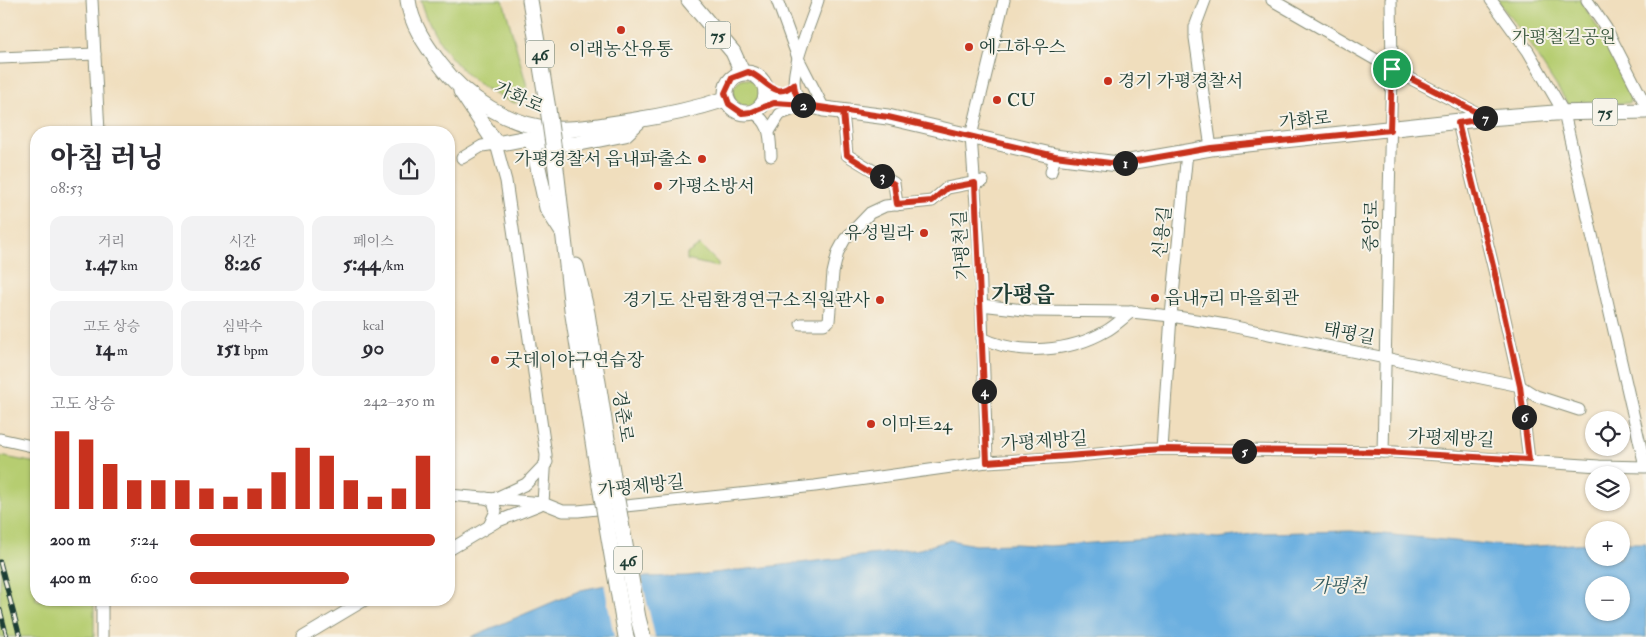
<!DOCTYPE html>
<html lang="ko">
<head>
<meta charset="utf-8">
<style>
	:root { --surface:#fff; --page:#f2f2f3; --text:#2b2b33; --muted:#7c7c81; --accent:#c8321e }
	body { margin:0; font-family:"IM FELL Double Pica","Noto Serif KR",serif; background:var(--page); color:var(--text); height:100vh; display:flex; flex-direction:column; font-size:19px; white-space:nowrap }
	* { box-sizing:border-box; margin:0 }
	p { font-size:16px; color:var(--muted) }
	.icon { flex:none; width:28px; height:28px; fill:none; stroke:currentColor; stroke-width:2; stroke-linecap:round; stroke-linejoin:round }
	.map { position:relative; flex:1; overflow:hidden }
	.drawer { position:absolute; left:30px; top:126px; width:425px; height:480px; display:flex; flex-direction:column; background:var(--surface); border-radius:20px; box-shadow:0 1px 4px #0004 }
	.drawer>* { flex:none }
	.fabs { position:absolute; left:1585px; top:411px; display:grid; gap:10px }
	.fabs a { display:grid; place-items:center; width:45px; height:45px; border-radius:50%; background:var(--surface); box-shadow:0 1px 4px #0004; font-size:25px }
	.pin { position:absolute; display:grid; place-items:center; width:42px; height:42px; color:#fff; margin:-21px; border:2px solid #fff; border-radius:50%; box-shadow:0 1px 5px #0007 }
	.km { position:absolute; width:25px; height:25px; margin:-12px; border-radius:50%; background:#222; color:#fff; font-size:14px; line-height:25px; text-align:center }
	.round { display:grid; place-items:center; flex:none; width:52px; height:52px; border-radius:20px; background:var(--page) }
	.overview { display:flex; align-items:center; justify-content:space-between; height:85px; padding:0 20px }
	h1 { font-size:28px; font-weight:800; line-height:38px }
	.metrics { display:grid; grid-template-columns:repeat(3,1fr); gap:8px; height:85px; padding:5px 20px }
	.metrics div { display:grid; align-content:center; border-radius:12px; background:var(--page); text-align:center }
	.metrics b { font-size:21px; font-weight:800 }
	.metrics small { font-size:14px; font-weight:400 }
	.metrics p { font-size:14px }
	.chart { height:140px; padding:10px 20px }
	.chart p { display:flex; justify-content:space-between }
	.chart svg { width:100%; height:90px; margin-top:5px; stroke:var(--accent); stroke-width:6 }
	ul { padding:0 20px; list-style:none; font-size:16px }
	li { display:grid; grid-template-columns:80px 60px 1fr; align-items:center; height:38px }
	li i { height:12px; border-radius:6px; background:var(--accent) }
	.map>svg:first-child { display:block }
</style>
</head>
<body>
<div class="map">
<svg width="1646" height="637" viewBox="0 0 1646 637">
	<rect width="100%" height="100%" fill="#f7f3e8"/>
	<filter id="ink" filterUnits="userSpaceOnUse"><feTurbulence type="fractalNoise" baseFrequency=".02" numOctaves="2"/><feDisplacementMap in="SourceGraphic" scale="10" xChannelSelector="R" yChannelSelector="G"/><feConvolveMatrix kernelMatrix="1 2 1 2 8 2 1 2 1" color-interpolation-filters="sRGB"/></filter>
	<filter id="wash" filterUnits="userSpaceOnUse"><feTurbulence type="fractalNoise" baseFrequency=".0096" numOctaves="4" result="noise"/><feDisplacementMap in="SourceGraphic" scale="20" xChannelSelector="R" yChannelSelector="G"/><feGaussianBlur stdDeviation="1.12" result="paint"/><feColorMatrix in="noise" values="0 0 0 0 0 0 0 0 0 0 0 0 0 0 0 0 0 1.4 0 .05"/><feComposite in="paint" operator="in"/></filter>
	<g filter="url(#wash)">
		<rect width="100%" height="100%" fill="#f0debd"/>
		<g fill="#b6cd71" stroke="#6a8552">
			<path d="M421,0h82l25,90 -4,9 -9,4c-46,-16 -81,-57 -94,-103z"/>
			<polygon points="1497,0 1580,0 1604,38 1633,93 1629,103 1568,104 1523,34"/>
			<circle cx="747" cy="93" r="14"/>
			<polygon points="700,245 718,263 718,267 687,260 687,254"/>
			<polygon points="0,456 36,463 36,600 94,600 94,637 0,637"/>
		</g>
		<path fill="#6bafe0" stroke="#45768a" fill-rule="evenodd" d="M1351,531l166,16 77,-4v15h27v-15h25v94h-1175l110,-47 65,-13 42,-1 232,-27 30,-9 25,5 40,-1 34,2 144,-10 25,2 43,-5zM1594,585h27v27h-27z"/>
		<polygon fill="#f0debd" points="641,576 655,637 614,637 604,583"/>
	</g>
	<g filter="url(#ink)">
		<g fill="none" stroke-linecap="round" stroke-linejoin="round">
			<defs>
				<g id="minor">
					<polyline points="92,0 99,132"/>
					<polyline points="777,0 798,58 824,109"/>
					<polyline points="1205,0 1195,27 1195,38 1211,148"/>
					<polyline points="1272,0 1392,69 1487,118"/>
					<polyline points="1491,0 1528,51 1564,113 1645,466"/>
					<polyline points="1587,0 1606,28 1646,106"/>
					<polyline points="0,58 95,54"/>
					<path d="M752,112c19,10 18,24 19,44"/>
					<polyline points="843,112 847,155 894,183 897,205"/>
					<polyline points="1458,123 1494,270 1520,386 1529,460"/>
					<path d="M770,130l10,-16 26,-9c-4,-3 -8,-7 -10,-11 -9,-20 16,-73 22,-94"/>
					<polyline points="462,158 482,146 496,144 506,181 546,455 543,503"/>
					<polyline points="1051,172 1055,156"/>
					<polyline points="981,305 1033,311 1131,312 1171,316 1226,325 1520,386 1536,396 1579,410"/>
					<polyline points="801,324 824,324 829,321 833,273 838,252 845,239 870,213 885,206 932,201 947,188 983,181"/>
					<path d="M982,338c37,18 88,14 124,-7 9,-5 17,-13 25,-19"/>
					<polyline points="0,439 36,447"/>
					<polyline points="1162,449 1171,316 1187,152"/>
					<polyline points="1383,452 1392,69 1391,0"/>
					<polyline points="987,462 980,259 971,136 1004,0"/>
					<polyline points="449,495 543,503 563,511 578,511 815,486 987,462 1068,457 1147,449 1395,452 1599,466 1646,467"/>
					<polyline points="486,498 493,501 496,511 489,526"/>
					<polyline points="496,498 526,484 547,462"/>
					<polyline points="449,550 496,522 539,505"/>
					<polyline points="102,600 102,637"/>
					<polyline points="303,637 365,600"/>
				</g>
				<g id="major">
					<path d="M408,0c3,24 17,44 32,64 25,34 71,63 115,65 25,1 50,-4 75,-8 33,-5 65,-12 96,-22"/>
					<polyline points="530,0 548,109"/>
					<polyline points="689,0 733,52 742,72"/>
					<circle cx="746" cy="93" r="20"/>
					<polyline points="461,91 496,144 522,139 575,144 625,134 641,119"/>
					<polyline points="766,92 824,109 888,117 1055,156 1118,164 1211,148 1488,118 1555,113 1646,111"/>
					<polyline points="532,140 547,208 563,233"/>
					<polyline points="554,151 572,309 600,486"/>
					<polyline points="576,266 587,313 614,483"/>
				</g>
			</defs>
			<use href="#minor" stroke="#888e78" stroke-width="13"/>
			<use href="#major" stroke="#888e78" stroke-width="17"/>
			<use href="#minor" stroke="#fff" stroke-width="11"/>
			<use href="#major" stroke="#fff" stroke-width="15"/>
			<defs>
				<g id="rail">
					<polyline points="0,562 20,637"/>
					<polyline points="0,610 7,637"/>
				</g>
			</defs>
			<use href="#rail" stroke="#1f3d34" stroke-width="5"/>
			<use href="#rail" stroke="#f7f3e8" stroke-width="3" stroke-dasharray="9" stroke-linecap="butt"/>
			<defs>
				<g id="major-bridge">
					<polyline points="548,109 554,151"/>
					<polyline points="614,483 638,618 643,637"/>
					<polyline points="600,486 626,637"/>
				</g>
			</defs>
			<use href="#major-bridge" stroke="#888e78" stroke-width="17" stroke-linecap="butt"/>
			<use href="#major-bridge" stroke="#fff" stroke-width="15"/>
		</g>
	</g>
	<g fill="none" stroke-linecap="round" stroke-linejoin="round" filter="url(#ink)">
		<defs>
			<path id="route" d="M1392,69l-2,61 -179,18 -93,16 -63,-8 -167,-39 -82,-12 -32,-2 -22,9 -10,1 -13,-9 -4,-11 7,-15 16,-6c17,5 26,30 46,12 0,25 30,25 49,28l4,43 47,29 3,20 35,-3 15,-13 28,-5 12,279 175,-13 221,3 146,8 -9,-74 -26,-116 -36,-147 30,-5 -96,-49"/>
		</defs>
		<use href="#route" stroke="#fff" stroke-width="10"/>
		<use href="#route" stroke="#c8321e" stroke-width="6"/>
	</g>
	<g fill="#c8321e" stroke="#f7f3e8" stroke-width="2">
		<circle cx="621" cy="30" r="5"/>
		<circle cx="969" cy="47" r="5"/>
		<circle cx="1108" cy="81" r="5"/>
		<circle cx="997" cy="100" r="5"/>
		<circle cx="702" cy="159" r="5"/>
		<circle cx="658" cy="186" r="5"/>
		<circle cx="924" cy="233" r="5"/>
		<circle cx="1155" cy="298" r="5"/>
		<circle cx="880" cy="300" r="5"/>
		<circle cx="495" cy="360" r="5"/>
		<circle cx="871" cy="424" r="5"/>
	</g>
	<g text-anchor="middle" stroke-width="4" stroke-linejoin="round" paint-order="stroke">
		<g fill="#f7f3e8" stroke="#60746a" stroke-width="1">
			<rect x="705.5" y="21.5" width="25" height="27" rx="4"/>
			<rect x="526" y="40.5" width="28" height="27" rx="4"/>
			<rect x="1592.5" y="98.5" width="25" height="27" rx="4"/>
			<rect x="614" y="546.5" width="28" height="27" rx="4"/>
		</g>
		<g font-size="16" font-weight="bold" fill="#1f3d34">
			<text x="718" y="41">75</text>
			<text x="540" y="60">46</text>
			<text x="1605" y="118">75</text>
			<text x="628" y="566">46</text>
		</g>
		<g font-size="18" fill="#3d5a40" stroke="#f7f3e8">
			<text x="1564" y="43">가평철길공원</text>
		</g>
		<g font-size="18" fill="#1f3d34" stroke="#f7f3e8" text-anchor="start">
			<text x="979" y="53">에그하우스</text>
			<text x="621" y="55" text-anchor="middle">이래농산유통</text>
			<text x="1118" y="87">경기 가평경찰서</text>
			<text x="1007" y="106">CU</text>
			<text x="692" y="165" text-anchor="end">가평경찰서 읍내파출소</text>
			<text x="668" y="192">가평소방서</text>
			<text x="914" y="239" text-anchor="end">유성빌라</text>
			<text x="1165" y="304">읍내7리 마을회관</text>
			<text x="870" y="306" text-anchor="end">경기도 산림환경연구소직원관사</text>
			<text x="505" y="366">굿데이야구연습장</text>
			<text x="881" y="430">이마트24</text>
		</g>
		<g font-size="18" fill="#1f3d34" stroke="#f7f3e8">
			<text transform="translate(519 97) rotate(24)" y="6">가화로</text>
			<text transform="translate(1305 120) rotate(-6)" y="6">가화로</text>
			<text transform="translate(1371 226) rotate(-89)" y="6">중앙로</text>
			<text transform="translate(1162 232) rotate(-84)" y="6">신용길</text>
			<text transform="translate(961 245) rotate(-93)" y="6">가평천길</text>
			<text transform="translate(1349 333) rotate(11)" y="6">태평길</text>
			<text transform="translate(623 416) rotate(81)" y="6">경춘로</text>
			<text transform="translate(1451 438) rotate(3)" y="6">가평제방길</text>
			<text transform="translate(1044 441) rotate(-4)" y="6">가평제방길</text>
			<text transform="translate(641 486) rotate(-6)" y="6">가평제방길</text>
		</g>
		<g font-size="19" font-style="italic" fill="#325a5f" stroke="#f7f3e8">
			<text x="1339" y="592">가평천</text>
		</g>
		<g font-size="22" font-weight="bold" fill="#1f3d34" stroke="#f7f3e8">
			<text x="1023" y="302">가평읍</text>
		</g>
	</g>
</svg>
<div class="fabs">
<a><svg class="icon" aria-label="locate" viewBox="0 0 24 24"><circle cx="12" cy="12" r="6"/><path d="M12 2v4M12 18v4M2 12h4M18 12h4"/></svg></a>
<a><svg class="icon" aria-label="layers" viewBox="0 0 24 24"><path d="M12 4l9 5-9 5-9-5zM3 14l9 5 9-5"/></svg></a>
<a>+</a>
<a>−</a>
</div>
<div class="pin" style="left:1392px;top:69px;background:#1e9e55"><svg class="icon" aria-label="arrive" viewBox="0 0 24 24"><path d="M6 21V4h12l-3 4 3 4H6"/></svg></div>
<b class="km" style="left:1125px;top:163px">1</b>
<b class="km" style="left:803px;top:105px">2</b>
<b class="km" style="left:882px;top:176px">3</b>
<b class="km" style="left:984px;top:391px">4</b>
<b class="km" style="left:1244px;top:451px">5</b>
<b class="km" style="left:1524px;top:417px">6</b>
<b class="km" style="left:1485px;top:118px">7</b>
<section class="drawer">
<div class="overview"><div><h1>아침 러닝</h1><p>08:53</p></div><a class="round"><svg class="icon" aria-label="share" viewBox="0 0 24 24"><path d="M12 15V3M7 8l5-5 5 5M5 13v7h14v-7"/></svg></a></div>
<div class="metrics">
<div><p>거리</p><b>1.47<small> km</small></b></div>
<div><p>시간</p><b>8:26</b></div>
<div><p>페이스</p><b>5:44<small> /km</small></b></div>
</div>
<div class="metrics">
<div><p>고도 상승</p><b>14<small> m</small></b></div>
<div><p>심박수</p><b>151<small> bpm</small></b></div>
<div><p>kcal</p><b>90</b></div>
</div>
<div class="chart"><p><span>고도 상승</span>242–250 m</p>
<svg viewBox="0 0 160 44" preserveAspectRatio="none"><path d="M5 44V6M15 44V10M25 44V22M35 44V30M45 44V30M55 44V30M65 44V34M75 44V38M85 44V34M95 44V26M105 44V14M115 44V18M125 44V30M135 44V38M145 44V34M155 44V18"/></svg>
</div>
<ul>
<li><b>200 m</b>5:24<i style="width:100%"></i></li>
<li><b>400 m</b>6:00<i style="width:65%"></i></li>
</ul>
</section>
</div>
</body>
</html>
